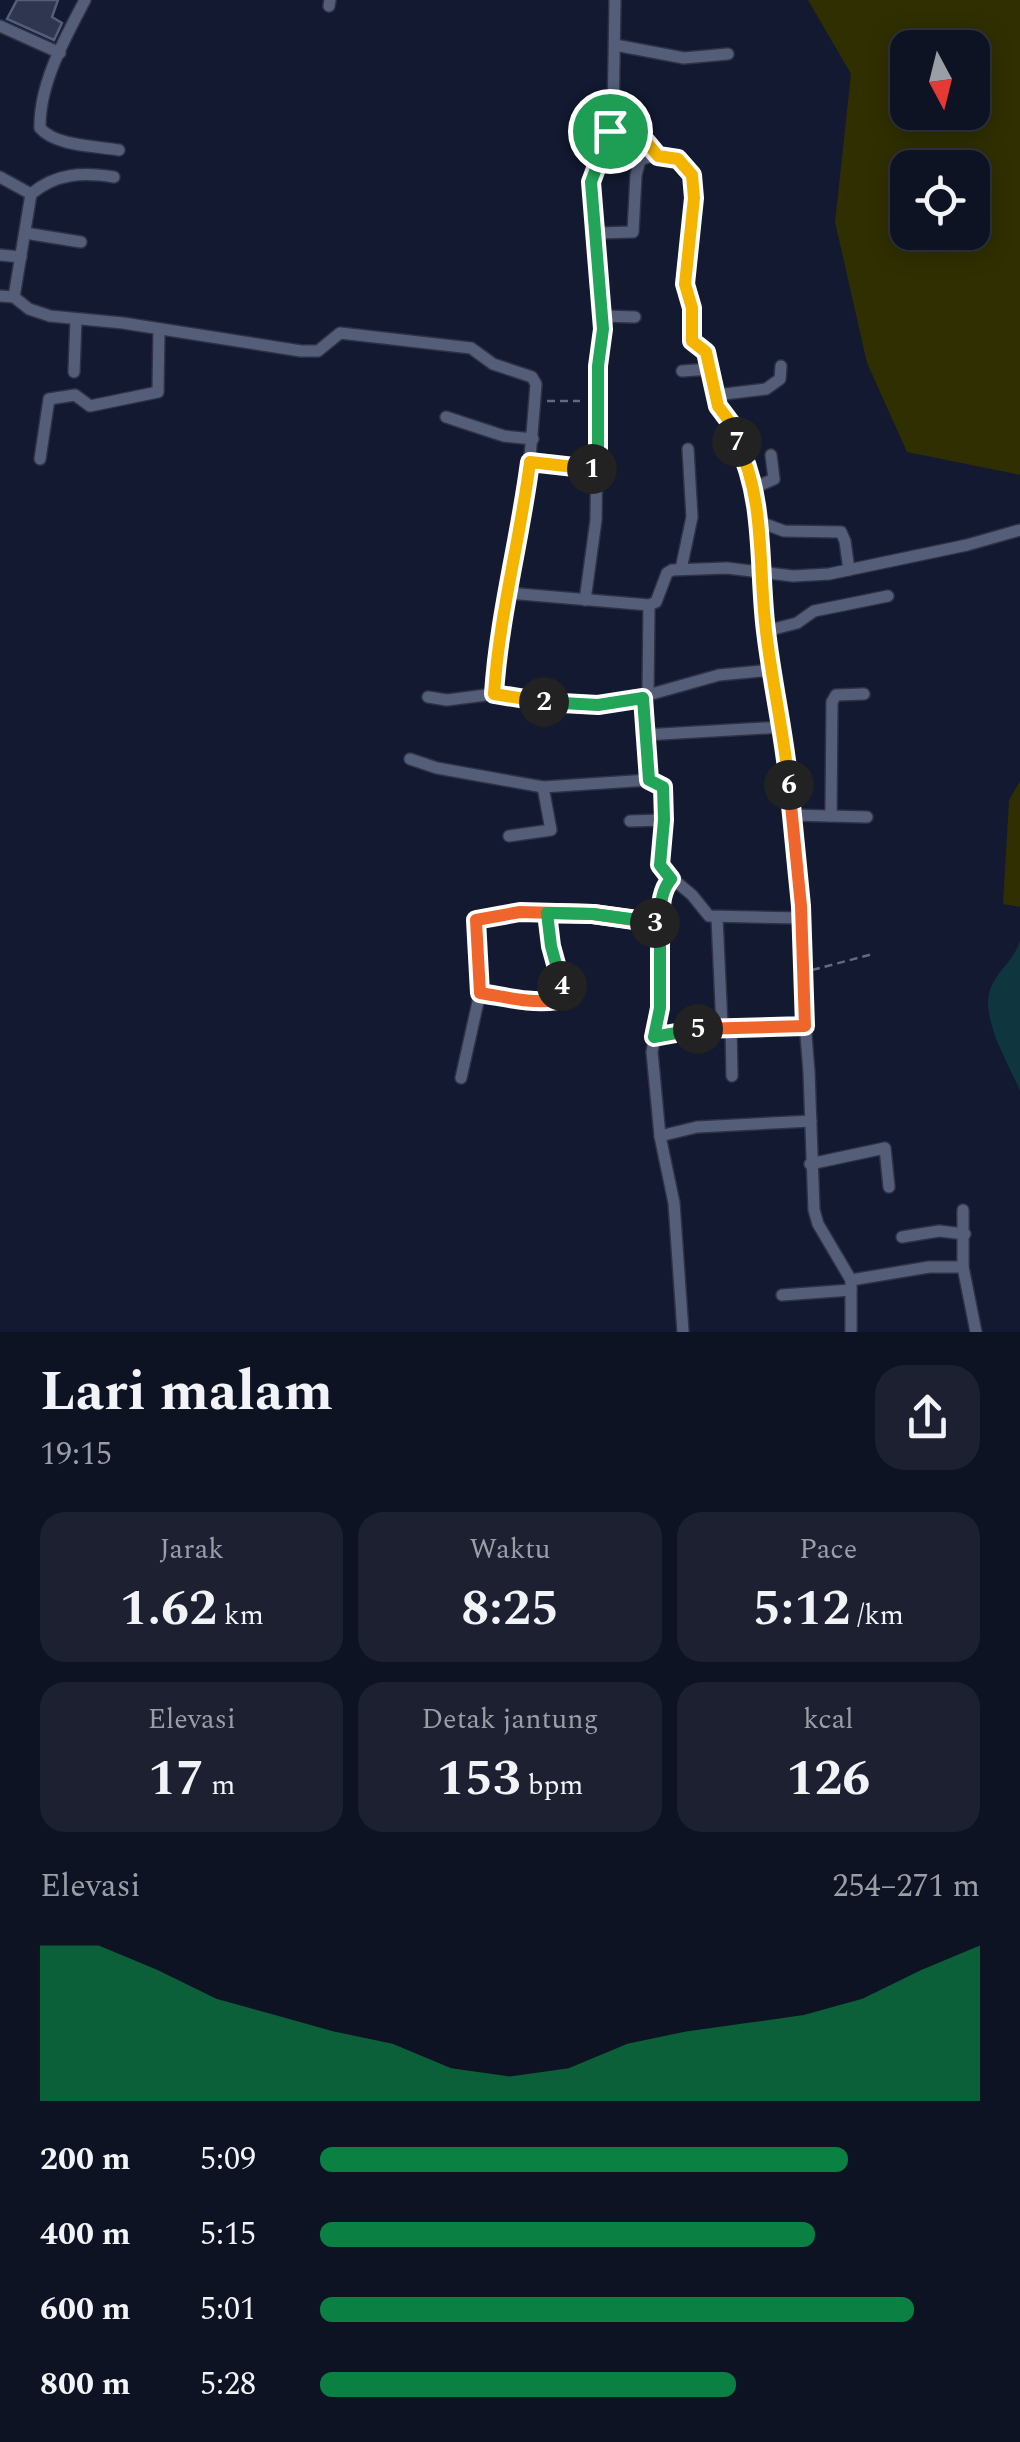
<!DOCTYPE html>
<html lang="id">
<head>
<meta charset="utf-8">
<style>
	:root { --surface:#0e1324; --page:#1c2031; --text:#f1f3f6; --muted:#9b9ea6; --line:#2e3241; --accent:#0b8043 }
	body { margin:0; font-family:Spectral,serif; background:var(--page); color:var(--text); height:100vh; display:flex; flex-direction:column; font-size:38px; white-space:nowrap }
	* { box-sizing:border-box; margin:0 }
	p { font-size:32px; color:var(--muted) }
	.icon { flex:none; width:55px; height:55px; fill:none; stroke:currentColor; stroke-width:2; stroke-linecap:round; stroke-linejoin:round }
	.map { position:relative; height:1332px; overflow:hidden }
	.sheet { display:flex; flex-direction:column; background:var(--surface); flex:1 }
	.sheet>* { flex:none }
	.needle { width:65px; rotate:173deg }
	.tools { position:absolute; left:890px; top:30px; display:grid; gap:20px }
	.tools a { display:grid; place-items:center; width:100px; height:100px; border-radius:20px; background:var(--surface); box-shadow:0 5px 25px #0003,0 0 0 2px var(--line); font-size:50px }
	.pin { position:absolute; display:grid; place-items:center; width:85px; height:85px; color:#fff; margin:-42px; border:5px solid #fff; border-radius:50%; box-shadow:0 2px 10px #0007 }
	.km { position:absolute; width:50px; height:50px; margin:-25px; border-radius:50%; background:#222; color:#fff; font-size:28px; line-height:50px; text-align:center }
	.round { display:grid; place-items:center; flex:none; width:105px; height:105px; border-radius:30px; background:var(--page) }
	.overview { display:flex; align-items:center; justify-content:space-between; height:170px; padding:0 40px }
	h1 { font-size:55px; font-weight:700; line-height:75px }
	.figures { display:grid; grid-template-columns:repeat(3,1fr); gap:15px; height:170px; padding:10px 40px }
	.figures div { display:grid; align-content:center; border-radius:25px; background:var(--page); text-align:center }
	.figures b { font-size:50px; font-weight:700 }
	.figures small { font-size:28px; font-weight:400 }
	.figures p { font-size:28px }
	.chart { height:280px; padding:20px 40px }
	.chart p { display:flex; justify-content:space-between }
	.chart svg { width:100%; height:180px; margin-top:10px; fill:var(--accent); opacity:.7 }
	ul { padding:0 40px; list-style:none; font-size:32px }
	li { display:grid; grid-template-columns:160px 120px 1fr; align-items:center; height:75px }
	li i { height:25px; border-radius:12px; background:var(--accent) }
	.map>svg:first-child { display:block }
</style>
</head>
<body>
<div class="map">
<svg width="1020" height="1332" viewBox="0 0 1020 1332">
	<rect width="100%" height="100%" fill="#121930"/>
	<g fill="#2f2f01" fill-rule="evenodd">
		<path d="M808,0h212v475l-113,-23 -40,-89 -32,-141 16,-148zM908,48h64v64h-64zM908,168h64v64h-64z"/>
		<polygon points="1020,781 1020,907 1003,904 1009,800"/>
	</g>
	<path fill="#0f363f" d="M1020,940v151c-12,-29 -41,-74 -29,-104 8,-18 24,-28 29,-47z"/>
	<polygon fill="#2e3650" stroke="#545e79" stroke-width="2.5" points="17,0 58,0 52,17 62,23 54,40 7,19"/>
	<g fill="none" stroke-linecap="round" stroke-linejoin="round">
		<defs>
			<g id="minor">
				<path d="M85,0c-20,38 -46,84 -45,128 15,18 56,18 79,22"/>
				<polyline points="329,6 330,0"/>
				<polyline points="0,26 60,53"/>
				<polyline points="615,45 684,58 728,54"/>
				<path d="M610,131c22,2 35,5 48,24"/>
				<polyline points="0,177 31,194"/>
				<path d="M31,194c25,-21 52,-22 83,-17"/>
				<polyline points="25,233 81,242"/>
				<path d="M597,233l36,-1 3,-57 4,-15c78,-31 47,75 46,112 -1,14 5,24 7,38 0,10 -2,21 -2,31l15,11 12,53 13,17 25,65"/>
				<polyline points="0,255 21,257"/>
				<path d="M0,296l14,1 15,12 21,7 73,7 178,28h17l22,-18 131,15 22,16 39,13 4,7c-4,52 -8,104 -17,156 -9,52 -22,102 -25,154"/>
				<polyline points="14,297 31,194"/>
				<polyline points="602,316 635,317"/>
				<polyline points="682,371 710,369"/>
				<polyline points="74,372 76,319"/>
				<polyline points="716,395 766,389 780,379 781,366"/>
				<polyline points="446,417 504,436 533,439"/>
				<polyline points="771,455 774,479 756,487 766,631 783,727 801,899 801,973 809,1072 814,1210 818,1224 851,1280 851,1332"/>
				<polyline points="40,459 49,399 75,395 90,406 158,392 159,329"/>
				<polyline points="530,463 598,469"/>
				<polyline points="757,521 784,531 841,532 845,541 849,570"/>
				<polyline points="681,569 692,517 688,449"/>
				<polyline points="507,593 649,605 656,602 667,573 672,570 727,568 793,576 829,574 967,545 1020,530"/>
				<polyline points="585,600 596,520 598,366 603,329 591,182 613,120 615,0"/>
				<polyline points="766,631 797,623 814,611 888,596"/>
				<polyline points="648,696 649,605"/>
				<polyline points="428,697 447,700 494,694 577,706 616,704 719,675 773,670"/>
				<polyline points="643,697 649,780 657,781 663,787 661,869 692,895 709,916 801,918"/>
				<polyline points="644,735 783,727"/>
				<polyline points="410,759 437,768 543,787 649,780"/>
				<polyline points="791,815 867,817"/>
				<polyline points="831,816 832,702 836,695 864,694"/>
				<polyline points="630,821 664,820"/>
				<polyline points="509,836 551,830 543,787"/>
				<polyline points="671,879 664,887 661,899 660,1008 652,1052 660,1136 674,1203 683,1332"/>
				<polyline points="717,918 722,1026"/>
				<polyline points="480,993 526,1001 557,1000 563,985 551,945 547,913"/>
				<polyline points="731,1027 732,1076"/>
				<polyline points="654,1037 722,1026 805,1026"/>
				<path d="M461,1078l19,-85 -4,-74c55,-22 128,3 184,4"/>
				<polyline points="660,1136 697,1127 811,1121"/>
				<polyline points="810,1164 885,1148 889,1187"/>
				<polyline points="963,1210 963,1267 976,1332"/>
				<polyline points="902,1237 939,1231 965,1234"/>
				<polyline points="851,1280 929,1267 963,1267"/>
				<polyline points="782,1295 851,1290"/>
			</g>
		</defs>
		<use href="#minor" stroke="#2f3245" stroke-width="14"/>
		<g stroke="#636a7e" stroke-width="2.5" stroke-dasharray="8 5" stroke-linecap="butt">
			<polyline points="547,401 580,401"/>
			<polyline points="812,970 873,954"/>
		</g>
		<use href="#minor" stroke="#545e79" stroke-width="11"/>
	</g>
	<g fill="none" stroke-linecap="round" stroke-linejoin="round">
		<defs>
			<polyline id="split-1" points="592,469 598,470 598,366 603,329 591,182 610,131"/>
			<path id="split-2" d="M544,702l-50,-8c5,-78 26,-154 36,-232l62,7"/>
			<path id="split-3" d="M544,702l54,3 45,-7 6,82 14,7 1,33 -4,45 11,14c-11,13 -10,28 -11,44h-5"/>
			<path id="split-4" d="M562,986l-5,14c-26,4 -51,-3 -77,-7l-4,-73 44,-8 73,2 62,9"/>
			<polyline id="split-5" points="562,986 551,946 547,913 593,914 660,923 660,1008 654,1037 698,1029"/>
			<polyline id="split-6" points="698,1029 805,1026 801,906 789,785"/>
			<path id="split-7" d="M737,442c29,58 21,126 29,189 6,52 18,102 23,154"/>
			<polyline id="split-8" points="610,131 643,138 658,156 678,159 692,175 694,198 685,284 692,308 692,341 706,352 718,406 730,422 737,442"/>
		</defs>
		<use href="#split-1" stroke="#fff" stroke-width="20"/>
		<use href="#split-2" stroke="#fff" stroke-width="20"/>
		<use href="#split-3" stroke="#fff" stroke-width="20"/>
		<use href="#split-4" stroke="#fff" stroke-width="20"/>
		<use href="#split-5" stroke="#fff" stroke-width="20"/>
		<use href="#split-6" stroke="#fff" stroke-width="20"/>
		<use href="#split-7" stroke="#fff" stroke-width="20"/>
		<use href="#split-8" stroke="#fff" stroke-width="20"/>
		<use href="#split-1" stroke="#22a559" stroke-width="12"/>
		<use href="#split-2" stroke="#f5b400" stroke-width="12"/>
		<use href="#split-3" stroke="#22a559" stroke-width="12"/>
		<use href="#split-4" stroke="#f0652b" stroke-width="12"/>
		<use href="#split-5" stroke="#22a559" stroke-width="12"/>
		<use href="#split-6" stroke="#f0652b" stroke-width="12"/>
		<use href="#split-7" stroke="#f5b400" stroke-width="12"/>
		<use href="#split-8" stroke="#f5b400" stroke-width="12"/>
	</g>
</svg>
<div class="tools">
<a><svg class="needle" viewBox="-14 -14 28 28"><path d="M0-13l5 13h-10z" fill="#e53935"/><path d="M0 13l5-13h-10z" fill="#9b9ea6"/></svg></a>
<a><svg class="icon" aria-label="locate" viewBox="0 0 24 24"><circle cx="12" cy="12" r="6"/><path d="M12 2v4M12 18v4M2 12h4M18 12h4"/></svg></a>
</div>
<div class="pin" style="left:610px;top:131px;background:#1e9e55"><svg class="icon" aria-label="arrive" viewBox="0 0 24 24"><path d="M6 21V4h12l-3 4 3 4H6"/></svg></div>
<b class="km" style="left:592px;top:469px">1</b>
<b class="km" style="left:544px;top:702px">2</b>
<b class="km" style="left:655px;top:923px">3</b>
<b class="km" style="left:562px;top:986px">4</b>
<b class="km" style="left:698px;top:1029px">5</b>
<b class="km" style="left:789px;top:785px">6</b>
<b class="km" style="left:737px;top:442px">7</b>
</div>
<section class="sheet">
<div class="overview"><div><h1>Lari malam</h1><p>19:15</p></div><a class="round"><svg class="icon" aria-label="share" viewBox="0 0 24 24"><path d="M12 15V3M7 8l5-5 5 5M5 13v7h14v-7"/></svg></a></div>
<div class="figures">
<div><p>Jarak</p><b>1.62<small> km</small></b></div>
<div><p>Waktu</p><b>8:25</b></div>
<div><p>Pace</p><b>5:12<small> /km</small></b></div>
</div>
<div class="figures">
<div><p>Elevasi</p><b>17<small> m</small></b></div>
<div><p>Detak jantung</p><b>153<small> bpm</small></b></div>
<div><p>kcal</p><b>126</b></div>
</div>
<div class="chart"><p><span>Elevasi</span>254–271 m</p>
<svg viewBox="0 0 160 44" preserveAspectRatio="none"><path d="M0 44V6L10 6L20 12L30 19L40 23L50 27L60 30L70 36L80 38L90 36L100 30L110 27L120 25L130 23L140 19L150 12L160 6V44z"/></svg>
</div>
<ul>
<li><b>200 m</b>5:09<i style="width:80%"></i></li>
<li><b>400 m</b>5:15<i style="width:75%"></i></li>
<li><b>600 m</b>5:01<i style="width:90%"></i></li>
<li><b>800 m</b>5:28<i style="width:63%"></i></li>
</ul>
</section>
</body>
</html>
